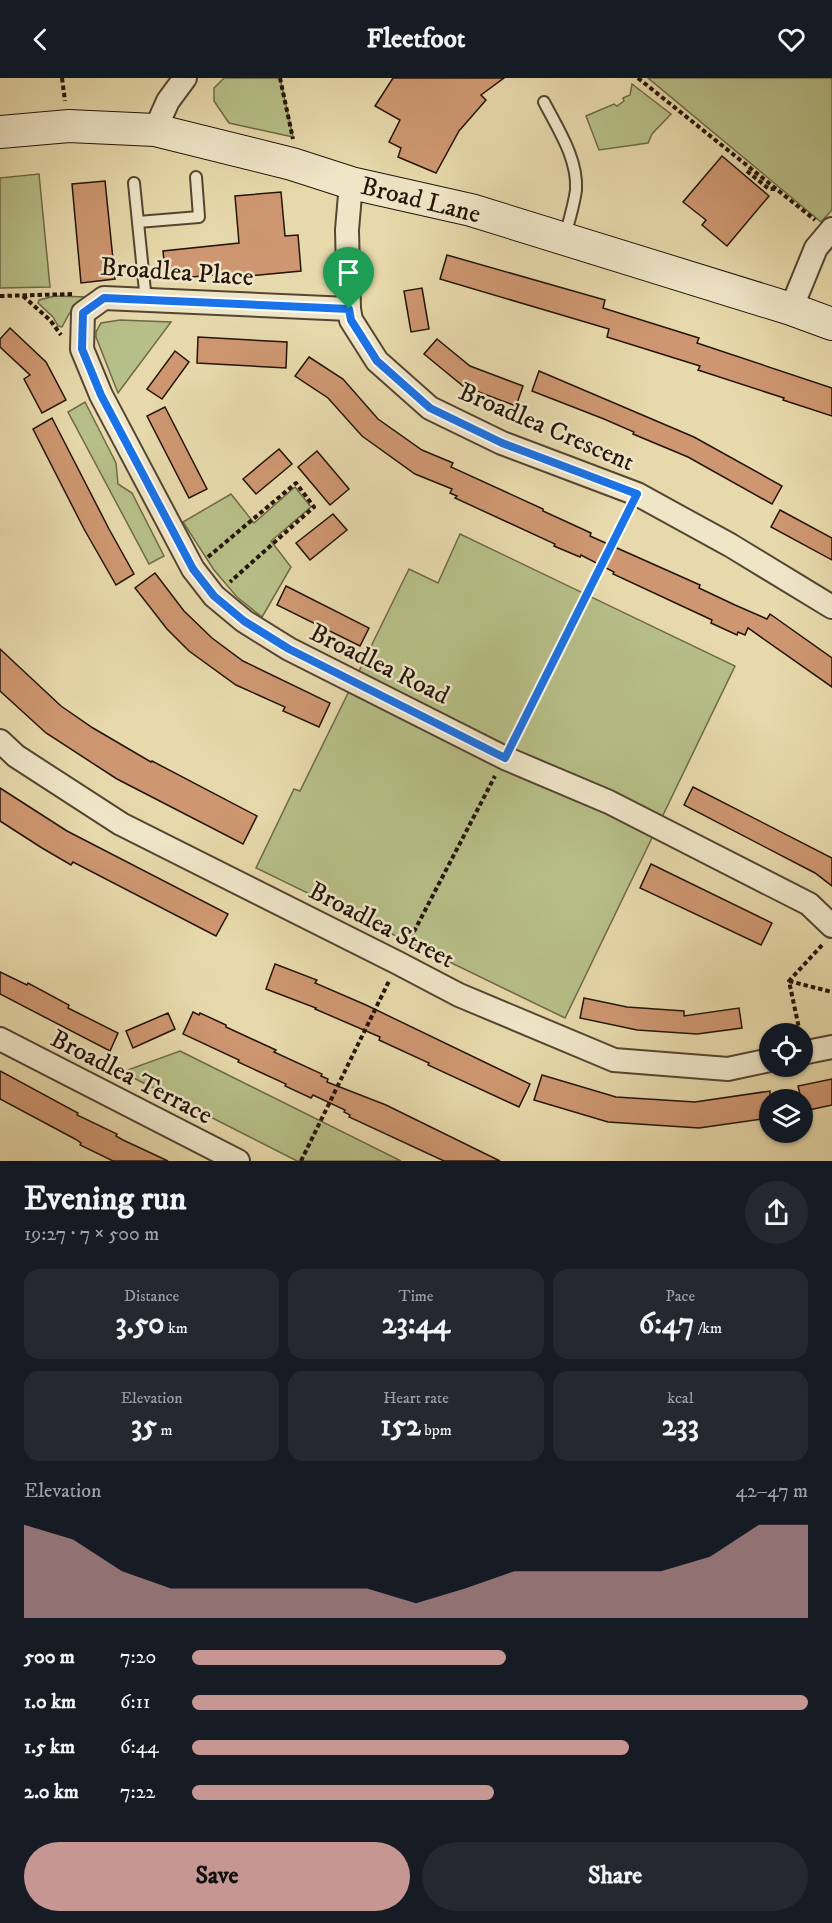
<!DOCTYPE html>
<html lang="en">
<head>
<meta charset="utf-8">
<style>
	:root { --surface:#171b24; --page:#242831; --text:#f1f3f6; --muted:#9ea1a6; --accent:#c59692 }
	body { margin:0; font-family:"IM FELL DW Pica",serif; background:var(--page); color:var(--text); height:100vh; display:flex; flex-direction:column; font-size:22px; white-space:nowrap }
	* { box-sizing:border-box; margin:0 }
	p { font-size:20px; color:var(--muted) }
	.icon { flex:none; width:33px; height:33px; fill:none; stroke:currentColor; stroke-width:2; stroke-linecap:round; stroke-linejoin:round }
	.map { position:relative; height:1083px; overflow:hidden }
	.details { display:flex; flex-direction:column; background:var(--surface); flex:1 }
	.details>* { flex:none }
	.tools { position:absolute; left:759px; top:945px; display:grid; gap:12px }
	.tools a { display:grid; place-items:center; width:54px; height:54px; border-radius:50%; background:var(--surface); box-shadow:0 2px 4px #0004; font-size:30px }
	.pin { position:absolute; display:grid; place-items:center; width:51px; height:51px; color:#fff; margin:-62px -26px; border-radius:50% 50% 50% 0; rotate:-45deg; box-shadow:0 0 6px #0007 }
	.pin .icon { rotate:45deg }
	.round { display:grid; place-items:center; flex:none; width:63px; height:63px; border-radius:32px; background:var(--page) }
	.summary { display:flex; align-items:center; justify-content:space-between; height:102px; padding:0 24px }
	h1 { font-size:33px; font-weight:700; line-height:45px }
	.metrics { display:grid; grid-template-columns:repeat(3,1fr); gap:9px; height:102px; padding:6px 24px }
	.metrics div { display:grid; align-content:center; border-radius:15px; background:var(--page); text-align:center }
	.metrics b { font-size:30px; font-weight:700 }
	.metrics small { font-size:16px; font-weight:400 }
	.metrics p { font-size:16px }
	.chart { height:168px; padding:12px 24px }
	.chart p { display:flex; justify-content:space-between }
	.chart svg { width:100%; height:108px; margin-top:6px; fill:var(--accent); opacity:.7 }
	.cta { display:flex; gap:12px; margin-top:auto; padding:12px 24px }
	.cta a { flex:1; height:69px; border-radius:36px; background:var(--accent); color:#111; font-size:24px; font-weight:700; line-height:69px; text-align:center }
	.cta a+a { background:var(--page); color:var(--text) }
	ul { padding:0 24px; list-style:none; font-size:20px }
	li { display:grid; grid-template-columns:96px 72px 1fr; align-items:center; height:45px }
	li i { height:15px; border-radius:8px; background:var(--accent) }
	header { display:flex; justify-content:space-between; align-items:center; height:78px; padding:0 24px; background:var(--surface); font-size:27px; font-weight:700 }
	.map>svg:first-child { display:block }
</style>
</head>
<body>
<header><svg class="icon" aria-label="back" viewBox="0 0 24 24"><path d="M15 5l-7 7 7 7"/></svg>Fleetfoot<svg class="icon" aria-label="heart" viewBox="0 0 24 24"><path d="M12 20l-8-8c-3-5 5-10 8-4 3-6 11-1 8 4z"/></svg></header>
<div class="map">
<svg width="832" height="1083" viewBox="0 0 832 1083">
	<rect width="100%" height="100%" fill="#e7d9ab"/>
	<filter id="stains"><feTurbulence type="fractalNoise" baseFrequency=".00333" numOctaves="4"/><feColorMatrix values="0 0 0 0 .2 0 0 0 0 .09 0 0 0 0 .02 0 0 0 .5 -.17"/></filter>
	<radialGradient id="worn" r=".72"><stop offset=".6" stop-color="#630" stop-opacity="0"/><stop offset="1" stop-color="#630" stop-opacity=".3"/></radialGradient>
	<g fill="#b7bf88" stroke="#6e6a48" stroke-width="1.5">
		<polygon points="224,0 280,0 293,59 229,45 214,23 214,10"/>
		<polygon points="648,0 832,0 832,132 821,144"/>
		<polygon points="632,6 671,36 652,56 648,65 599,72 586,38 614,26 617,28 624,23 623,20 630,17"/>
		<polygon points="39,96 50,209 0,210 0,100"/>
		<polygon points="55,218 85,219 69,236 62,249 58,248 53,239 38,225 39,222"/>
		<polygon points="120,242 171,244 118,315 96,259 96,254 101,245"/>
		<polygon points="85,324 116,385 118,406 132,415 164,478 149,486 68,334"/>
		<polygon points="295,409 311,429 271,463 291,489 262,539 237,519 214,492 183,444 231,416 254,445"/>
		<polygon points="460,456 735,588 565,940 256,790 294,711 300,713 409,491 438,505"/>
		<polygon points="180,973 401,1083 297,1083 122,994"/>
	</g>
	<g fill="#ce9771" stroke="#241409" stroke-width="1.5">
		<polygon points="393,0 504,0 481,17 486,22 459,53 436,95 398,79 401,70 389,64 400,42 375,28"/>
		<polygon points="722,78 769,118 727,168 702,147 706,142 683,124"/>
		<polygon points="105,103 115,201 81,205 72,106"/>
		<polygon points="281,114 285,158 298,157 301,193 229,200 228,196 166,201 163,173 239,165 235,118"/>
		<polygon points="447,177 605,222 603,230 699,260 697,265 832,310 832,338 783,322 784,320 698,292 700,288 607,259 609,251 440,201"/>
		<polygon points="422,210 429,251 411,254 404,213"/>
		<polygon points="10,250 46,284 66,322 42,335 24,301 30,297 0,269 0,261"/>
		<polygon points="198,259 287,264 286,290 197,285"/>
		<polygon points="437,261 470,288 523,308 516,328 463,308 424,276"/>
		<polygon points="175,273 189,284 162,321 147,311"/>
		<polygon points="309,279 343,301 378,341 422,372 453,385 451,389 543,431 543,433 591,455 590,458 700,507 699,510 735,527 767,541 770,536 832,580 832,609 748,550 745,557 738,554 737,557 711,545 712,542 613,496 614,494 581,477 580,479 554,468 555,466 455,420 457,418 450,415 452,411 415,396 362,358 328,320 295,298"/>
		<polygon points="539,293 694,359 782,408 772,426 688,379 633,356 634,354 604,341 532,313"/>
		<polygon points="165,329 207,411 189,420 147,338"/>
		<polygon points="52,340 109,451 134,496 116,507 84,451 33,351"/>
		<polygon points="279,371 292,386 256,416 243,401"/>
		<polygon points="317,373 349,411 330,427 298,389"/>
		<polygon points="780,432 832,460 832,482 771,449"/>
		<polygon points="333,436 347,452 310,482 296,465"/>
		<polygon points="155,495 184,533 212,560 243,583 330,625 319,649 283,633 285,629 236,607 189,573 167,551 135,510"/>
		<polygon points="286,508 369,550 360,568 277,527"/>
		<polygon points="0,571 61,628 93,650 151,684 152,683 257,738 243,766 117,701 46,655 0,613"/>
		<polygon points="693,709 832,780 832,808 815,795 684,727"/>
		<polygon points="0,710 67,753 228,836 216,858 73,784 71,787 42,770 0,743"/>
		<polygon points="651,786 772,845 761,867 640,810"/>
		<polygon points="275,886 317,902 315,905 366,927 530,1006 519,1029 428,987 429,985 379,962 380,959 315,931 316,930 266,911"/>
		<polygon points="0,894 27,907 28,905 69,927 68,930 118,955 110,973 0,916"/>
		<polygon points="584,920 627,929 684,933 684,938 739,930 742,950 697,956 637,952 580,940"/>
		<polygon points="193,934 199,937 200,935 226,947 226,949 276,972 274,974 322,996 321,998 328,1001 327,1004 386,1027 500,1083 444,1083 349,1039 350,1037 344,1034 345,1032 313,1017 311,1020 285,1008 286,1006 238,984 239,982 183,956"/>
		<polygon points="168,935 175,951 133,970 126,953"/>
		<polygon points="0,993 78,1035 77,1037 117,1056 116,1058 123,1062 168,1083 113,1083 80,1067 81,1065 75,1061 0,1021"/>
		<polygon points="542,997 616,1019 695,1024 770,1013 770,1040 699,1050 608,1044 534,1022"/>
		<polygon points="832,1001 832,1027 804,1033 798,1008"/>
	</g>
	<g fill="none" stroke-linecap="round" stroke-linejoin="round">
		<defs>
			<g id="lane">
				<path d="M544,24c14,27 34,57 32,88 -2,15 -7,31 -11,46"/>
				<polyline points="134,105 146,223"/>
				<polyline points="138,144 199,139 196,99"/>
			</g>
			<g id="street">
				<polyline points="155,52 168,23 185,0"/>
				<polyline points="351,105 347,152 349,231 351,242 377,283 430,330 502,365 637,416 730,467 832,529"/>
				<polyline points="349,231 104,220 83,235 82,271 101,317 193,491 214,518 244,543 289,571 505,680 609,724 809,826 832,848"/>
				<polyline points="791,231 816,170 832,151"/>
				<polyline points="0,663 16,678 121,746 398,885 459,917 614,982 728,991 770,982"/>
				<polyline points="0,961 238,1083"/>
				<polyline points="802,975 832,969"/>
			</g>
			<polyline id="secondary" points="0,54 69,48 155,52 292,86 351,105 471,132 791,231 832,246"/>
		</defs>
		<use href="#lane" stroke="#554532" stroke-width="14"/>
		<use href="#street" stroke="#554532" stroke-width="26"/>
		<use href="#secondary" stroke="#241409" stroke-width="34"/>
		<g stroke="#241409" stroke-width="4" stroke-dasharray="4.5 3" stroke-linecap="butt">
			<polyline points="62,0 65,23"/>
			<polyline points="280,0 293,61"/>
			<polyline points="638,0 815,142"/>
			<polyline points="747,93 769,111 778,111"/>
			<polyline points="0,218 74,216"/>
			<polyline points="23,218 50,242 61,257"/>
			<polyline points="208,479 296,405 314,429 230,504"/>
			<polyline points="514,662 628,433"/>
			<polyline points="407,867 495,698"/>
			<polyline points="789,903 832,914"/>
			<polyline points="800,955 789,903 823,866"/>
			<polyline points="301,1083 389,903"/>
		</g>
		<use href="#lane" stroke="#efe6c8" stroke-width="10"/>
		<use href="#street" stroke="#efe6c8" stroke-width="22"/>
		<use href="#secondary" stroke="#efe6c8" stroke-width="32"/>
	</g>
	<g fill="none" stroke-linecap="round" stroke-linejoin="round">
		<defs>
			<polygon id="route" points="104,220 349,231 351,242 377,283 430,330 502,365 637,416 505,680 289,571 244,543 214,518 193,491 101,317 82,271 83,235"/>
		</defs>
		<use href="#route" stroke="#fff" stroke-width="12"/>
		<use href="#route" stroke="#1a73e8" stroke-width="8"/>
	</g>
	<g text-anchor="middle" stroke-width="5" stroke-linejoin="round" paint-order="stroke">
		<g font-size="26" fill="#241409" stroke="#efe6c8">
			<text transform="translate(421 121) rotate(14)" y="9">Broad Lane</text>
			<text transform="translate(177 193) rotate(4)" y="9">Broadlea Place</text>
			<text transform="translate(547 348) rotate(23)" y="9">Broadlea Crescent</text>
			<text transform="translate(380 585) rotate(26)" y="9">Broadlea Road</text>
			<text transform="translate(382 846) rotate(27)" y="9">Broadlea Street</text>
			<text transform="translate(132 998) rotate(27)" y="9">Broadlea Terrace</text>
		</g>
	</g>
	<rect width="100%" height="100%" filter="url(#stains)"/>
	<rect width="100%" height="100%" fill="url(#worn)"/>
</svg>
<div class="tools">
<a><svg class="icon" aria-label="locate" viewBox="0 0 24 24"><circle cx="12" cy="12" r="6"/><path d="M12 2v4M12 18v4M2 12h4M18 12h4"/></svg></a>
<a><svg class="icon" aria-label="layers" viewBox="0 0 24 24"><path d="M12 4l9 5-9 5-9-5zM3 14l9 5 9-5"/></svg></a>
</div>
<div class="pin" style="left:349px;top:231px;background:#1e9e55"><svg class="icon" aria-label="arrive" viewBox="0 0 24 24"><path d="M6 21V4h12l-3 4 3 4H6"/></svg></div>
</div>
<section class="details">
<div class="summary"><div><h1>Evening run</h1><p>19:27 · 7 × 500 m</p></div><a class="round"><svg class="icon" aria-label="share" viewBox="0 0 24 24"><path d="M12 15V3M7 8l5-5 5 5M5 13v7h14v-7"/></svg></a></div>
<div class="metrics">
<div><p>Distance</p><b>3.50<small> km</small></b></div>
<div><p>Time</p><b>23:44</b></div>
<div><p>Pace</p><b>6:47<small> /km</small></b></div>
</div>
<div class="metrics">
<div><p>Elevation</p><b>35<small> m</small></b></div>
<div><p>Heart rate</p><b>152<small> bpm</small></b></div>
<div><p>kcal</p><b>233</b></div>
</div>
<div class="chart"><p><span>Elevation</span>42–47 m</p>
<svg viewBox="0 0 160 44" preserveAspectRatio="none"><path d="M0 44V6L10 12L20 25L30 32L40 32L50 32L60 32L70 32L80 38L90 32L100 25L110 25L120 25L130 25L140 19L150 6L160 6V44z"/></svg>
</div>
<ul>
<li><b>500 m</b>7:20<i style="width:51%"></i></li>
<li><b>1.0 km</b>6:11<i style="width:100%"></i></li>
<li><b>1.5 km</b>6:44<i style="width:71%"></i></li>
<li><b>2.0 km</b>7:22<i style="width:49%"></i></li>
</ul>
<div class="cta"><a>Save</a><a>Share</a></div>
</section>
</body>
</html>
